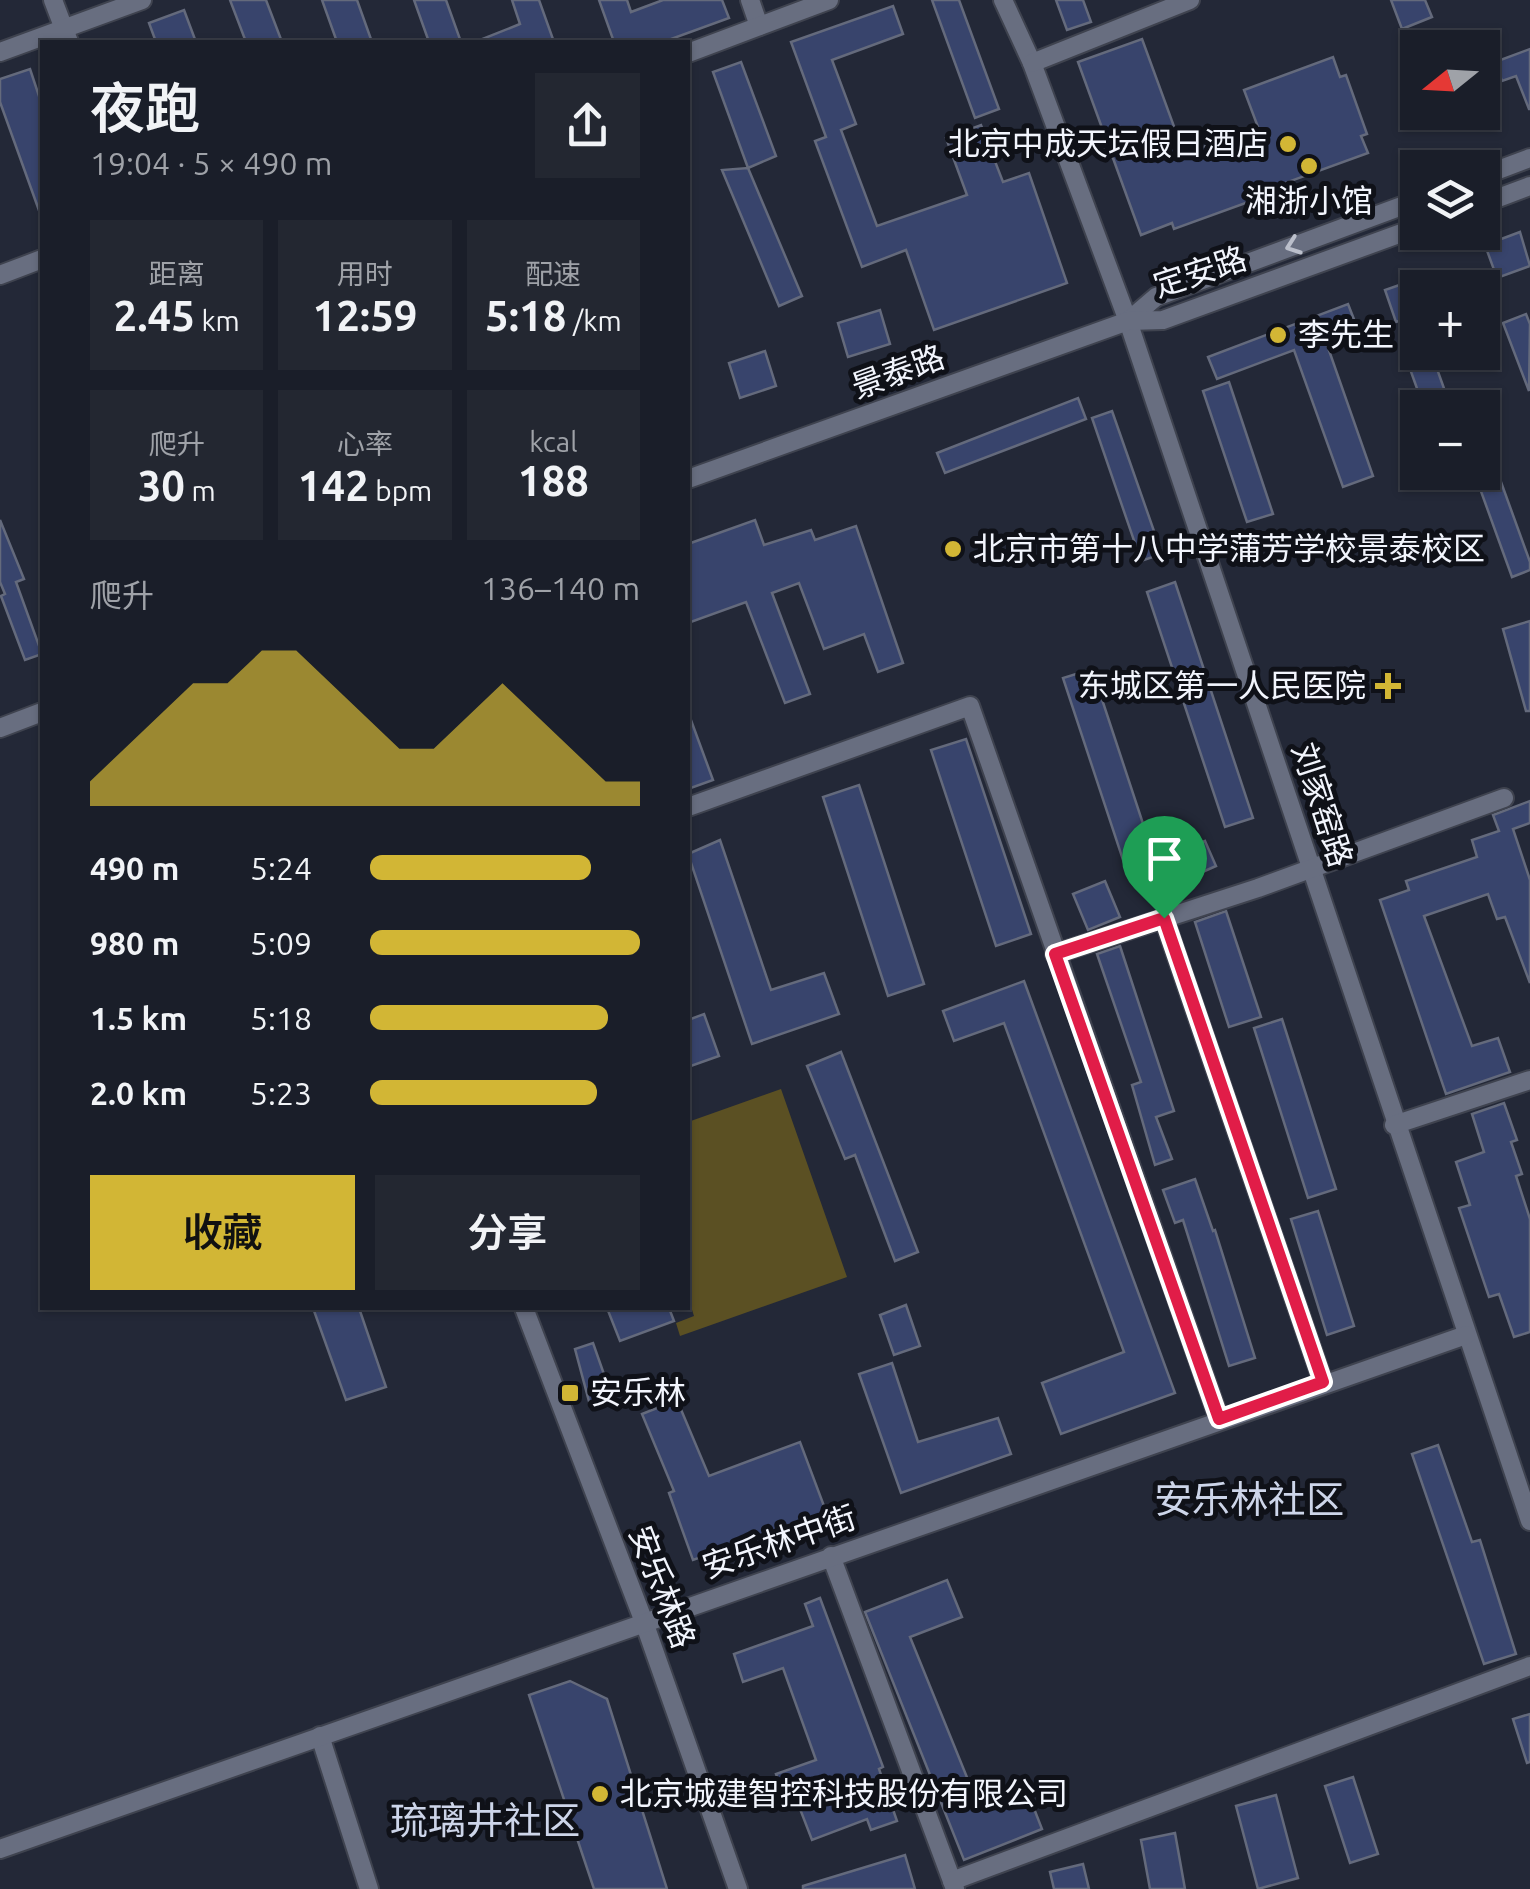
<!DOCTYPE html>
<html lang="zh">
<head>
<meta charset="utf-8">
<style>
	:root { --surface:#1a1e29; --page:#232731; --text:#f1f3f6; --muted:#9fa2a8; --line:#383c46; --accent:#d2b635 }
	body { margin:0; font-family:Ubuntu,"Noto Sans SC",sans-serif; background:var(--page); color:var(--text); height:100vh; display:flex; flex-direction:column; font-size:38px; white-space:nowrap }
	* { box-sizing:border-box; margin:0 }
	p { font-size:32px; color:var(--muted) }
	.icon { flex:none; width:55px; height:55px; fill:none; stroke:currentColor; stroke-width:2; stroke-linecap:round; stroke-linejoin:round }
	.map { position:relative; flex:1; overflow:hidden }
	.details { position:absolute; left:40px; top:40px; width:650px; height:1270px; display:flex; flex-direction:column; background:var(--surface); border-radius:0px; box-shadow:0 2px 8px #0004,0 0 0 2px var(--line) }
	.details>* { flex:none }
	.needle { width:65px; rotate:252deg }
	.buttons { position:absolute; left:1400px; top:30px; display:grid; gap:20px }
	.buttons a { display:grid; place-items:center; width:100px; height:100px; border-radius:0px; background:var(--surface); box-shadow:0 2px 8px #0004,0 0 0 2px var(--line); font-size:50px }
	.pin { position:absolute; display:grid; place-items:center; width:85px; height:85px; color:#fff; margin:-102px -42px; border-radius:50% 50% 50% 0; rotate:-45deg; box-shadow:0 0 10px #0007 }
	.pin .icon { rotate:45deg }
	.round { display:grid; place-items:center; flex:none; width:105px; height:105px; border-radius:0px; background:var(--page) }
	.summary { display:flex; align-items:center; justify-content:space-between; height:170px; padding:0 50px }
	h1 { font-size:55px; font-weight:600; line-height:75px }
	.metrics { display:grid; grid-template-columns:repeat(3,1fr); gap:15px; height:170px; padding:10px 50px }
	.metrics div { display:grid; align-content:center; border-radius:0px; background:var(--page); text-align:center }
	.metrics b { font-size:42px; font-weight:600 }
	.metrics small { font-size:28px; font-weight:400 }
	.metrics p { font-size:28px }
	.chart { height:280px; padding:20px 50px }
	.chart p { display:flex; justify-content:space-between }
	.chart svg { width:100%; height:180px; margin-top:10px; fill:var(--accent); opacity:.7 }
	.primary-button { display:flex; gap:20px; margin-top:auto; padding:20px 50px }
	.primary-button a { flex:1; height:115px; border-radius:0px; background:var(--accent); color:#111; font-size:40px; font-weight:600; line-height:115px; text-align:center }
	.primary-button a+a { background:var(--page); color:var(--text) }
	ul { padding:0 50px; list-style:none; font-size:32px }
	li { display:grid; grid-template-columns:160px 120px 1fr; align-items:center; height:75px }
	li i { height:25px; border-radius:12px; background:var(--accent) }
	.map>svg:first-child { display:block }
</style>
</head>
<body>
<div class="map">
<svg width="1530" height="1889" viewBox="0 0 1530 1889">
	<rect width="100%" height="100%" fill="#232837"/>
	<polygon fill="#5b5023" points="781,1089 847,1277 680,1336 676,1323 694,1316 688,1297 688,1122"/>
	<g fill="#38446c" stroke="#646a7c" stroke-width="2.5">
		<polygon points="230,0 266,0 282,42 246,42"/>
		<polygon points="322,0 357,0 372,42 337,42"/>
		<polygon points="414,0 446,0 461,42 429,42"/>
		<polygon points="512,0 539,0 554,42 475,42 520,24"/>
		<polygon points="599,0 627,0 631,12 663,0 722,0 729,18 663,42 614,42"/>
		<polygon points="932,0 959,0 999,109 975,118"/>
		<polygon points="1056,0 1083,0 1091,22 1067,30"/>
		<polygon points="1391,0 1425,0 1432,17 1402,29"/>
		<polygon points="893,6 903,34 832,60 856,124 841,130 877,226 967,195 946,138 981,125 1003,182 1029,173 1067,283 934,330 906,250 862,267 815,141 826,137 791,42"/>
		<polygon points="184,10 196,42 156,42 149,23"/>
		<polygon points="1142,39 1184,154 1258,127 1244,90 1333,57 1340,77 1346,75 1367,134 1361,136 1368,153 1263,191 1265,196 1174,229 1172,223 1141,235 1078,62"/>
		<polygon points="1530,49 1530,109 1529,109 1516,76 1502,81 1495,62"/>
		<polygon points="741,62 776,156 748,168 713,72"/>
		<polygon points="30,69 42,105 41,216 0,102 0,79"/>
		<polygon points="748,168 802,296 779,306 722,170"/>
		<polygon points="1520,232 1530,266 1497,278 1485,245"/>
		<polygon points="1411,281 1418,315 1396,322 1385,290"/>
		<polygon points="1348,304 1357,327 1325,339 1373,476 1343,487 1294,350 1217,379 1208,357"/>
		<polygon points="880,310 890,344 848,357 838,323"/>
		<polygon points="1526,314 1530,324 1529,391 1503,323"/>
		<polygon points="765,351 776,386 740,398 729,363"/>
		<polygon points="1412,352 1431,352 1451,408 1424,408 1405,355"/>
		<polygon points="1229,382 1273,514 1247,522 1203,391"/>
		<polygon points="1078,398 1086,419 945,473 937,453"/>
		<polygon points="1112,411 1162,554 1141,561 1092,418"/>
		<polygon points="1484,435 1530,562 1530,570 1512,577 1474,472 1482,472"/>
		<polygon points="0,520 24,579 16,582 42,654 25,660 1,596 5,594 0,582"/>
		<polygon points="755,520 764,545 811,530 815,540 856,526 903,663 878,672 864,634 824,649 799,583 772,593 810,694 785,703 746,602 688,623 688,544"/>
		<polygon points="1175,582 1253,818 1225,827 1147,592"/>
		<polygon points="1530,621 1530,711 1526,711 1503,629"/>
		<polygon points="1092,669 1154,857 1125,866 1063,678"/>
		<polygon points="688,712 713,780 688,789"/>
		<polygon points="966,739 1031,934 996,946 931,750"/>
		<polygon points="859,785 924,984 888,996 823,797"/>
		<polygon points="1530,801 1530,823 1513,829 1530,880 1530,983 1505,917 1497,919 1488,894 1424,916 1472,1046 1498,1038 1510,1072 1446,1094 1380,900 1409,890 1406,881 1477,857 1472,840 1499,831 1493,815"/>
		<polygon points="720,840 771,990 824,973 839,1014 752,1044 688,854"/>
		<polygon points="1205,841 1216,866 1182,881 1171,856"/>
		<polygon points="1105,881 1120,917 1088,930 1073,894"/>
		<polygon points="1226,911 1261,1017 1229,1027 1195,922"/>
		<polygon points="1120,946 1174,1111 1156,1117 1172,1159 1155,1165 1132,1085 1141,1082 1097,954"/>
		<polygon points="1024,981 1175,1393 1061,1434 1042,1383 1124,1352 1004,1023 954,1041 943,1011"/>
		<polygon points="704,1014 719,1056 688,1067 688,1020"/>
		<polygon points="1282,1019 1336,1189 1308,1198 1254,1028"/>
		<polygon points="841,1052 918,1252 895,1261 855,1155 845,1159 807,1066"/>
		<polygon points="1504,1103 1517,1140 1511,1142 1522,1174 1516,1176 1530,1219 1530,1332 1514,1337 1499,1294 1489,1297 1459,1208 1470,1205 1456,1162 1484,1152 1472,1114"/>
		<polygon points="1195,1179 1213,1231 1215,1230 1255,1358 1229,1366 1183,1220 1175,1223 1163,1190"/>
		<polygon points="1318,1211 1354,1326 1327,1335 1291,1219"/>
		<polygon points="906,1305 920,1346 894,1355 880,1315"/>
		<polygon points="313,1308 359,1308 386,1387 346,1400"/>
		<polygon points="607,1308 669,1308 674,1321 620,1341"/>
		<polygon points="593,1343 612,1397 590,1405 575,1349"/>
		<polygon points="892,1363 918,1442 998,1418 1011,1454 901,1493 859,1374"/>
		<polygon points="677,1400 709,1476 800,1442 830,1522 742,1555 738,1544 693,1560 669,1493 674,1491 642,1414"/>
		<polygon points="1438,1445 1472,1542 1480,1540 1516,1654 1484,1664 1412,1454"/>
		<polygon points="947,1580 962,1617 910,1637 977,1802 1024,1783 1042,1829 964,1860 865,1612"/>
		<polygon points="820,1598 883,1767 879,1769 897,1821 871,1830 867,1819 812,1840 797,1801 787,1804 776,1774 816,1760 783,1668 743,1682 734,1654 813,1626 805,1604"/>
		<polygon points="570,1681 607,1699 667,1889 594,1889 529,1695"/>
		<polygon points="1530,1714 1530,1762 1527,1763 1513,1719"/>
		<polygon points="1353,1777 1378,1854 1350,1863 1325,1786"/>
		<polygon points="1276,1795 1298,1878 1258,1889 1236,1806"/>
		<polygon points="1175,1833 1185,1889 1150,1889 1141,1840"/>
		<polygon points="905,1855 915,1889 803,1889 803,1886"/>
		<polygon points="1083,1864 1089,1889 1054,1889 1050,1872"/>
	</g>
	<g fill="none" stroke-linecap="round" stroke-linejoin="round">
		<defs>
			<g id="minor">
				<polyline points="53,0 69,42"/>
				<polyline points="750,0 759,26"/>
				<polyline points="1003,0 1032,63 1128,321 1530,1521"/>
				<polyline points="0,52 142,0"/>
				<polyline points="688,53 829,0"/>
				<polyline points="1032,63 1190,0"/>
				<polyline points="1482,176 1530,158"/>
				<polyline points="1482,204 1530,186"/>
				<polyline points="0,275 42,259"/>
				<polyline points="1128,321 1156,297 1418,200"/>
				<polyline points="688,479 1128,321 1163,320 1418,227"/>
				<polyline points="0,728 42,712"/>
				<polyline points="688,807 970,706 1219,1419"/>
				<polyline points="1164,919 1323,1382"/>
				<polyline points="1055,954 1258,888 1504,798"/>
				<polyline points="1394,1125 1530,1080"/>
				<polyline points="524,1308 644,1622 738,1889"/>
				<polyline points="831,1556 955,1889"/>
				<polyline points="320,1736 369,1889"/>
				<polyline points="0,1849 1466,1335"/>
				<polyline points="952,1881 1530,1666"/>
			</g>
		</defs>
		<use href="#minor" stroke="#3f434f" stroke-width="22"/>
		<use href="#minor" stroke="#686e80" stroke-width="18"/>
	</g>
	<defs><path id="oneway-chevron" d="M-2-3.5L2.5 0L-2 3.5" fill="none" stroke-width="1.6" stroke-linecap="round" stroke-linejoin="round" transform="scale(2.5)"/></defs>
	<use stroke="#bbbfcb" href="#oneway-chevron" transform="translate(1293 246) rotate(160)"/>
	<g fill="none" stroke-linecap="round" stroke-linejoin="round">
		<defs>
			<polygon id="route" points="1164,918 1323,1382 1219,1419 1055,954"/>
		</defs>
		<use href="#route" stroke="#fff" stroke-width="20"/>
		<use href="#route" stroke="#e11d48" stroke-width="12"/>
	</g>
	<g fill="#d2b635" stroke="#0f1118" stroke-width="4">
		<circle cx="1288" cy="144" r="10"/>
		<circle cx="1309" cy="166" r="10"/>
		<circle cx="1278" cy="335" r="10"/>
		<circle cx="953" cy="549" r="10"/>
		<path d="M1383 671h10v10h10v10h-10v10h-10v-10h-10v-10h10z"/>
		<rect x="560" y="1383" width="20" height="20" rx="5"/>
		<circle cx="600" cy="1794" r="10"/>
	</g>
	<g text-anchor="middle" stroke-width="10" stroke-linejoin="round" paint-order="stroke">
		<g font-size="32" fill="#f2f5fd" stroke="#0f1118" text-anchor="start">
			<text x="1268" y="155" text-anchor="end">北京中成天坛假日酒店</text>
			<text x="1309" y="212" text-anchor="middle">湘浙小馆</text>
			<text x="1298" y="346">李先生</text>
			<text x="973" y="560">北京市第十八中学蒲芳学校景泰校区</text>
			<text x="1366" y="697" text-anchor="end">东城区第一人民医院</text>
			<text x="590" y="1404">安乐林</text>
			<text x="620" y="1805">北京城建智控科技股份有限公司</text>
		</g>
		<g font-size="32" fill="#f2f5fd" stroke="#0f1118">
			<text transform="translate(1200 272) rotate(-18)" y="11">定安路</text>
			<text transform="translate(898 372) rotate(-20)" y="11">景泰路</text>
			<text transform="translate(1322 805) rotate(72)" y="11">刘家窑路</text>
			<text transform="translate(779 1542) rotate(-19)" y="11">安乐林中街</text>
			<text transform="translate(662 1587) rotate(69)" y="11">安乐林路</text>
		</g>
		<g font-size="38" fill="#cdd5e9" stroke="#0f1118">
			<text x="1249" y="1513">安乐林社区</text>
			<text x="485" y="1834">琉璃井社区</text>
		</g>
	</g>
</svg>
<div class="buttons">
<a><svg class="needle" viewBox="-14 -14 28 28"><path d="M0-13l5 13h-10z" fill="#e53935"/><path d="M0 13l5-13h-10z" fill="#9fa2a8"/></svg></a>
<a><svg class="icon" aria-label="layers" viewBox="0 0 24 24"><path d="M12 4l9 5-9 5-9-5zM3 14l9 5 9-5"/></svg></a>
<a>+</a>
<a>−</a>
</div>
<div class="pin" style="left:1164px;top:918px;background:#1e9e55"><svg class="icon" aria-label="arrive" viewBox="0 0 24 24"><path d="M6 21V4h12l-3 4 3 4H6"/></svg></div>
<section class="details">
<div class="summary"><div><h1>夜跑</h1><p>19:04 · 5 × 490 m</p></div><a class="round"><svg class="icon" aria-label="share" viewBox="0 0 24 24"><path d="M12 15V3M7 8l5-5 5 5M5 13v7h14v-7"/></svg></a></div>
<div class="metrics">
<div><p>距离</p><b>2.45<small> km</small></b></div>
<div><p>用时</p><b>12:59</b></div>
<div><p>配速</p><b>5:18<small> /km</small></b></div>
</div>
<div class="metrics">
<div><p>爬升</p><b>30<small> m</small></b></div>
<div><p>心率</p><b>142<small> bpm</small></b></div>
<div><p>kcal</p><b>188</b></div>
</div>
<div class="chart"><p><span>爬升</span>136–140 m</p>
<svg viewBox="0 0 160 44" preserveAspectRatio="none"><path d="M0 44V38L10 30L20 22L30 14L40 14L50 6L60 6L70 14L80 22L90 30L100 30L110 22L120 14L130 22L140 30L150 38L160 38V44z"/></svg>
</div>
<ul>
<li><b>490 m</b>5:24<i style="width:82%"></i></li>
<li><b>980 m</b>5:09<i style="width:100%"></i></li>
<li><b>1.5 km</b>5:18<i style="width:88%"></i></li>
<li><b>2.0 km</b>5:23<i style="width:84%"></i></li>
</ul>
<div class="primary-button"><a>收藏</a><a>分享</a></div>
</section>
</div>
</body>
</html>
